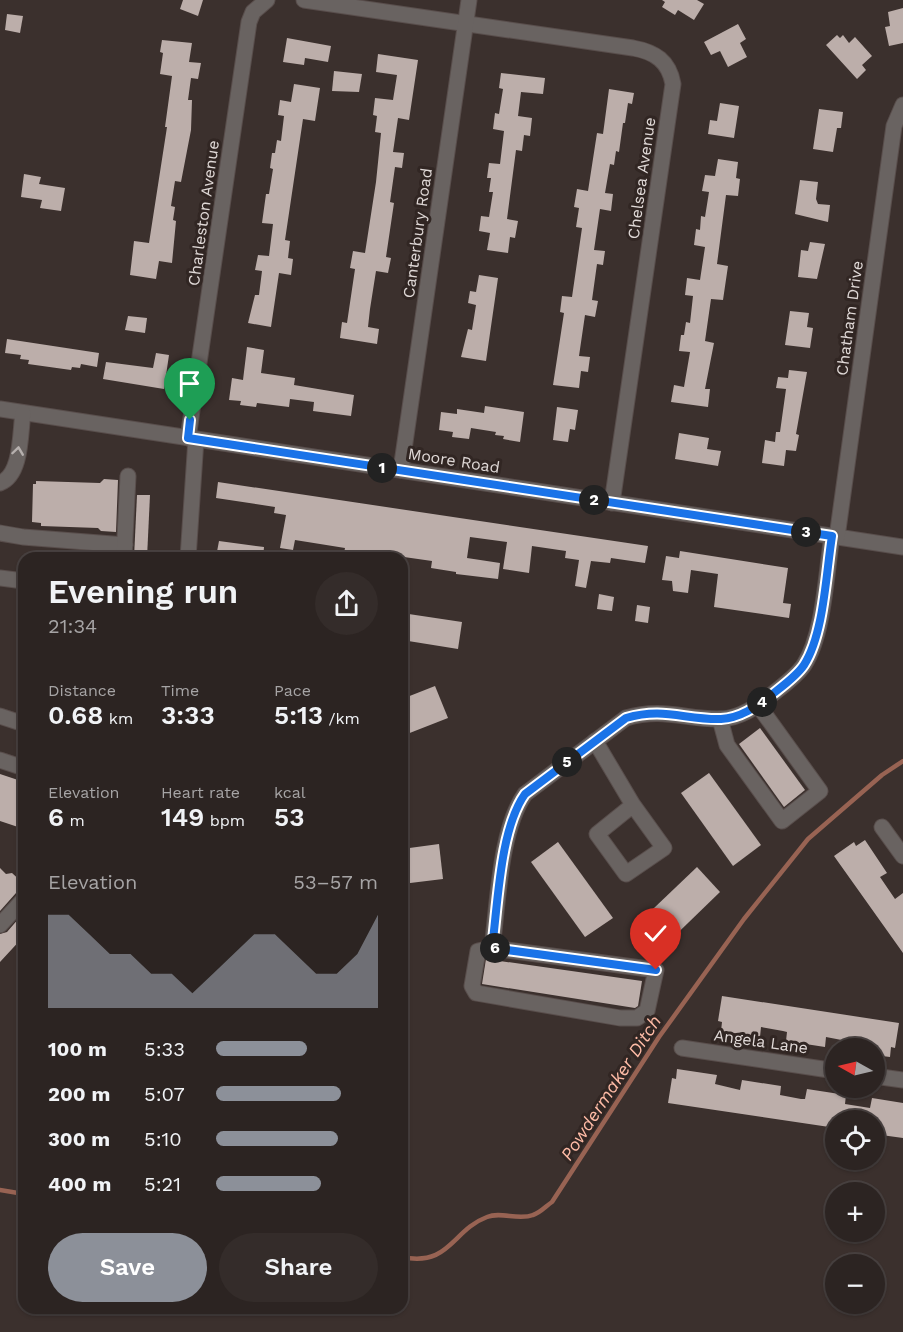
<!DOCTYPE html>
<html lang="en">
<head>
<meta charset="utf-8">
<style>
	:root { --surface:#2c2422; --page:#342c2a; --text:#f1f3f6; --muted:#a6a4a5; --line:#484140; --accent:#8c9099 }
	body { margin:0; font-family:"Work Sans",sans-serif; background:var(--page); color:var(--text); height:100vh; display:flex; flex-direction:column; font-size:22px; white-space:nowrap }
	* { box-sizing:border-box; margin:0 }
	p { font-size:20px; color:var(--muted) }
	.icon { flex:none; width:33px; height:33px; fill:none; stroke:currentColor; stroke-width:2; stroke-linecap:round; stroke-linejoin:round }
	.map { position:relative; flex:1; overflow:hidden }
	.sheet { position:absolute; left:18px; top:552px; width:390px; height:762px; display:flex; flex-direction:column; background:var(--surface); border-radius:18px; box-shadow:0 2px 4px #0004,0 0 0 2px var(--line) }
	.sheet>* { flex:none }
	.needle { width:39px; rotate:278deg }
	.controls { position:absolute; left:825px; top:1038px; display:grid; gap:12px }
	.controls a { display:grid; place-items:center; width:60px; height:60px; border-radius:50%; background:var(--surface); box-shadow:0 2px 4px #0004,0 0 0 2px var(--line); font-size:30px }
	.pin { position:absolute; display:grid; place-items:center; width:51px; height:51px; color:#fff; margin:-62px -26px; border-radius:50% 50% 50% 0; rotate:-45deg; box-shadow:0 0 6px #0007 }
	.pin .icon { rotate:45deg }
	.km { position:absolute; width:30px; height:30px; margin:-15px; border-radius:50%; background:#222; color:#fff; font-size:16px; line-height:30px; text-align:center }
	.round { display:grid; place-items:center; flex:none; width:63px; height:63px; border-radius:32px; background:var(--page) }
	.head { display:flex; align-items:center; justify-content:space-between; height:102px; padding:0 30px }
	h1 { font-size:33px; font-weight:600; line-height:45px }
	.metrics { display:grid; grid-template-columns:repeat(3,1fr); gap:9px; height:102px; padding:6px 30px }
	.metrics div { display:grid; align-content:center }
	.metrics b { font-size:26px; font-weight:600 }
	.metrics small { font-size:16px; font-weight:400 }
	.metrics p { font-size:16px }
	.chart { height:168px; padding:12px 30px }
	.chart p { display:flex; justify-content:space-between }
	.chart svg { width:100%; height:108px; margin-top:6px; fill:var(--accent); opacity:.7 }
	.primary-button { display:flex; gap:12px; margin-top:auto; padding:12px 30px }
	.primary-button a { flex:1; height:69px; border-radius:36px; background:var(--accent); color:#fff; font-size:24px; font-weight:600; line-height:69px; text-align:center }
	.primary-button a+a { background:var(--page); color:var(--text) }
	ul { padding:0 30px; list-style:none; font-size:20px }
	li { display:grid; grid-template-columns:96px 72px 1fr; align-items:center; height:45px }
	li i { height:15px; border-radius:8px; background:var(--accent) }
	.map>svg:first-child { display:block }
</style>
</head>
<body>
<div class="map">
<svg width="903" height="1332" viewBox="0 0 903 1332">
	<rect width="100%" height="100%" fill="#3b302d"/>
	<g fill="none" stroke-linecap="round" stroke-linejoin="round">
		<g stroke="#986353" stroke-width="4.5">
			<polyline points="0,1190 24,1194"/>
			<path d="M402,1257c48,10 50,-27 85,-40 14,-6 31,4 46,-2 7,-2 13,-9 19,-13l107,-165 85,-118 64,-80 74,-64 21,-14"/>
		</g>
	</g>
	<g fill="#bcaeaa">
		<polygon points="183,0 203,0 198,16 180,9"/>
		<polygon points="662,0 697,0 704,4 694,20 678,10 675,15 662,7 665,2"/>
		<polygon points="903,8 903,43 889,46 885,27 890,26 888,12"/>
		<polygon points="7,14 23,16 20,33 5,30"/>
		<polygon points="738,24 746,39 740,43 747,57 728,67 720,51 711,55 704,42"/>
		<polygon points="837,35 840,38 843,35 849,43 855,37 872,56 862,65 866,70 857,79 826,45"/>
		<polygon points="287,38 331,46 328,62 305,58 304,65 283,62"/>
		<polygon points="162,40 192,43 189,62 201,63 198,79 191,78 188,100 192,100 191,130 181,182 175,181 171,206 175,207 173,220 176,221 172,263 159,261 156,279 130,275 134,241 149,243 167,127 165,127 172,76 160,74 163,53 160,52"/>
		<polygon points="378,54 418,60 409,120 398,118 393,152 404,153 402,168 395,167 390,202 394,203 386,257 391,258 388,273 376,271 370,309 368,327 379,329 377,344 340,338 342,322 347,323 355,269 350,268 353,251 365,253 376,182 381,133 375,132 377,116 373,115 375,98 393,100 397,75 376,72"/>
		<polygon points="334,71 362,74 359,92 332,91"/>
		<polygon points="501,73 545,78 543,94 521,92 518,116 532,118 530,136 524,135 522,151 516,150 507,219 518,221 515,238 510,237 508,253 487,250 490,233 479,231 481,216 489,217 493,192 489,192 491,178 487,178 489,163 500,164 504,131 493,129 495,113 499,114 503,89 499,88"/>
		<polygon points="294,84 320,88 315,121 303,119 285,240 290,241 288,258 293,259 291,275 279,273 271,327 248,323 255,295 259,295 262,271 255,270 258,255 269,256 273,224 262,223 266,194 269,194 273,169 270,168 272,153 275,153 277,140 281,141 284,116 278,115 280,100 291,102"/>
		<polygon points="609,89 634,93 632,104 628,103 625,123 623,123 619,152 616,151 614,165 610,164 605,193 613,194 611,211 600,209 594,250 605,251 603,265 597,264 592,300 598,301 595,317 585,315 579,356 590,357 588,372 581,371 579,388 553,385 564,313 560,312 562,296 572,297 582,228 576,227 579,208 574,207 577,189 588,191 597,133 603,134"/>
		<polygon points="720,103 739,106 734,138 708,134 710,120 717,121"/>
		<polygon points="819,109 843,112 841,128 837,128 833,152 813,149"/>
		<polygon points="718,159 738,162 736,178 740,179 738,196 726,195 717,264 728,266 723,300 711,299 705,341 714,343 705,389 710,389 708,407 671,402 674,385 684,387 690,352 679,351 681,335 684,335 686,322 690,323 693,296 685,295 687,278 700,280 705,247 694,245 696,229 700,230 701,216 705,217 709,192 702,191 705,175 715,176"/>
		<polygon points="24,174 41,177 39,184 65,188 61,211 40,208 42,200 21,197"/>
		<polygon points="800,180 818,182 816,199 818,204 830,205 828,222 795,214"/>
		<polygon points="810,242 825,244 817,279 798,277 801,250 808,251"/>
		<polygon points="479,275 498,278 486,361 461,357 468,329 472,330 476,305 468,303 470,291 476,292"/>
		<polygon points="790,311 809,313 807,327 813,328 810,348 785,345"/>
		<polygon points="128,316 147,318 145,333 125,330"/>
		<polygon points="7,339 99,353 97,367 81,364 80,368 72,367 71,370 28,364 29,360 20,359 21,355 5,353"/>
		<polygon points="247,347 264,350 261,373 295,378 294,385 354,395 351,416 313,411 314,402 290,399 289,407 257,403 256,407 240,405 241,401 229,400 232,378 243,380"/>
		<polygon points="156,353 169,355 164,389 103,379 106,362 153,368"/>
		<polygon points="789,370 807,372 796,434 799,435 796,451 786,450 784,466 762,463 765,440 775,442 776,432 780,432 786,389 776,388 778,377 788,378"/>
		<polygon points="485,406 524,412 520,442 503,439 504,436 495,435 496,432 471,428 469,439 452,437 453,432 439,430 441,412 457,414 457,409 484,413"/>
		<polygon points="557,407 578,410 575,430 570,429 568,442 553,440"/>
		<polygon points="679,433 709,438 707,449 721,451 718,466 675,459"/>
		<polygon points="104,479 118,480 116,532 101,531 98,528 41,526 41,523 32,522 33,484 36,484 36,481 100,483"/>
		<polygon points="218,482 648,546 645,563 611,558 610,563 591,561 586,588 575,586 579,560 565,558 566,551 532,546 529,573 503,569 507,542 470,537 467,558 500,563 498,579 456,574 456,572 431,568 432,561 383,554 383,558 375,558 344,553 345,548 295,540 293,550 280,548 286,515 274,513 275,507 216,498"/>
		<polygon points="137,495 150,495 147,558 134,558"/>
		<polygon points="219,541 264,547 263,558 216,557"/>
		<polygon points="680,551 788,568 783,603 791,604 789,618 714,607 718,574 691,570 688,593 673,591 672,581 662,580 666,556 679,558"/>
		<polygon points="599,594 614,597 612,611 597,609"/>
		<polygon points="637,605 650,607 648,623 635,621"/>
		<polygon points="402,613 462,622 458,649 402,640"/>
		<polygon points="435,686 448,718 402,736 402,699"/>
		<polygon points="760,728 805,790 784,807 739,744"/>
		<polygon points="709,773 761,845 733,866 681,793"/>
		<polygon points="0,774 24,782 24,829 0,821"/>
		<polygon points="865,840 887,873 880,877 895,899 903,893 903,953 834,856 854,842 856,846"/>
		<polygon points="558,842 613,918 585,937 531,862"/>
		<polygon points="439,844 443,879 402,884 402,849"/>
		<polygon points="697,867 720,892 656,954 632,929"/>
		<polygon points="0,868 6,874 12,873 24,884 0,911"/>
		<polygon points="20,917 24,920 24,936 0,962 0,934 7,932"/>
		<polygon points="486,959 642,981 638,1006 635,1008 482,984"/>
		<polygon points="722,996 899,1023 895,1048 891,1047 890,1057 874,1055 874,1048 851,1048 852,1042 826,1037 825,1047 786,1041 787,1032 783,1031 761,1027 760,1037 721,1031 722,1022 718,1021"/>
		<polygon points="677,1069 717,1075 715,1084 740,1090 742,1080 781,1086 780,1095 801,1099 805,1099 807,1089 846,1095 845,1104 870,1108 872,1098 903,1103 903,1138 874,1134 874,1120 836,1120 836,1128 668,1103 672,1078 676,1079"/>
	</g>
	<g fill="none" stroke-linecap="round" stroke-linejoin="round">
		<defs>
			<g id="minor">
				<path d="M304,0l329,48c22,4 36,13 40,36l-61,419"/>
				<polyline points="0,409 903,547"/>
				<polyline points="188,438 249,22 253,12 267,0"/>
				<polyline points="401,470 469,0"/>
				<path d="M0,483c22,-8 20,-50 23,-70"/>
				<polyline points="0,533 23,537 125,545"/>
				<polyline points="837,537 894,126 903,105"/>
				<polyline points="124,558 128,476"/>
				<polyline points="188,558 196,439"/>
				<polyline points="0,578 24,581"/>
				<polyline points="0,716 24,724"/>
				<polyline points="720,719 727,745 782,821 820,791 758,705"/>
				<polyline points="595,741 633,805 664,848 626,874 597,834 633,805"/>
				<polyline points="0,760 24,768"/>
				<polyline points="882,827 903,856"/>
				<polyline points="0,925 24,899"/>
				<path d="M492,948l-14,3 -6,35 4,7 144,25h17l10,-7 9,-41 -164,-22c6,-45 8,-119 33,-154l101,-76c38,-11 60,2 95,1 19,-1 35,-12 49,-23 11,-9 26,-19 34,-31 20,-31 22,-92 28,-129"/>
				<polyline points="682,1048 836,1071"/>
				<polyline points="874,1076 903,1080"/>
			</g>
		</defs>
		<use href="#minor" stroke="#594e4c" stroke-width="17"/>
		<use href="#minor" stroke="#696361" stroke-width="15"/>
	</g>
	<defs><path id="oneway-chevron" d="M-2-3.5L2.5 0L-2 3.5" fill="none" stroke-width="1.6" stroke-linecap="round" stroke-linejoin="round" transform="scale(1.5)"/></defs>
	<use stroke="#b6b0ae" href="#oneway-chevron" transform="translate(18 451) rotate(-82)"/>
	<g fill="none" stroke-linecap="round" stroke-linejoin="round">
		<defs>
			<path id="route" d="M190,420l-2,18 644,98c-6,37 -8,98 -28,129 -8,12 -23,22 -34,31 -14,11 -30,22 -49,23 -36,1 -57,-12 -95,-1l-101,76c-25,35 -27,109 -33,154l164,22"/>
		</defs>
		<use href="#route" stroke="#fff" stroke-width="12"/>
		<use href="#route" stroke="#1a73e8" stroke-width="8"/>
	</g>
	<g text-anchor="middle" stroke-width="6" stroke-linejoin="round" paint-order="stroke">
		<g font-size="16" fill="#e0d9d7" stroke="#312623">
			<text transform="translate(641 178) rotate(-82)" y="6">Chelsea Avenue</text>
			<text transform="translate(203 213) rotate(-82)" y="6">Charleston Avenue</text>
			<text transform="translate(417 233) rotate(-82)" y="6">Canterbury Road</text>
			<text transform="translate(849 318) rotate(-82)" y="6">Chatham Drive</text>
			<text transform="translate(454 460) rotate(9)" y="6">Moore Road</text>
			<text transform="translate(761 1041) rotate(8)" y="6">Angela Lane</text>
		</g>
		<g font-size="18" font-style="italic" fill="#febba6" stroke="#312623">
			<text transform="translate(611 1088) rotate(-57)" y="6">Powdermaker Ditch</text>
		</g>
	</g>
</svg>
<div class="controls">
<a><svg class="needle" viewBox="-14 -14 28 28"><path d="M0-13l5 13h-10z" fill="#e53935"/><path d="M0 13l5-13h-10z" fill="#a6a4a5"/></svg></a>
<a><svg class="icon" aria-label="locate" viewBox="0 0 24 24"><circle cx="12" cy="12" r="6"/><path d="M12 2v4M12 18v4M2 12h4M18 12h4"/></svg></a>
<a>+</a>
<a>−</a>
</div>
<div class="pin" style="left:190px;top:420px;background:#1e9e55"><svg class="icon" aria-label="arrive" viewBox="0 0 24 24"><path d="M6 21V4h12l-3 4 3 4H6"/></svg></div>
<div class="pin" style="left:656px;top:970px;background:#d93025"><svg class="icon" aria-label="check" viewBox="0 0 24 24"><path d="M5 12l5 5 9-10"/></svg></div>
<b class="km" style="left:382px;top:468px">1</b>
<b class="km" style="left:594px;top:500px">2</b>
<b class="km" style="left:806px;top:532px">3</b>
<b class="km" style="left:762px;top:702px">4</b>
<b class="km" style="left:567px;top:762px">5</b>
<b class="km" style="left:495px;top:948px">6</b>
<section class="sheet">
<div class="head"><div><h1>Evening run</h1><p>21:34</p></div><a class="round"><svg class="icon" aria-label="share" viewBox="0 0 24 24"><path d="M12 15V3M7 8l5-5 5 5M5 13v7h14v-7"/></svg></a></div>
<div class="metrics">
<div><p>Distance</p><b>0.68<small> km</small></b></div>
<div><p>Time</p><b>3:33</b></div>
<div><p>Pace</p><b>5:13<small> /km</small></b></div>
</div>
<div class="metrics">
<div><p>Elevation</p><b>6<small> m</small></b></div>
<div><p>Heart rate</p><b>149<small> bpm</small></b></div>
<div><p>kcal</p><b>53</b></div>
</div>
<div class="chart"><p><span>Elevation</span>53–57 m</p>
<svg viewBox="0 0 160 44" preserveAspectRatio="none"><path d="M0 44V6L10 6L20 14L30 22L40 22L50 30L60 30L70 38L80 30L90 22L100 14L110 14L120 22L130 30L140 30L150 22L160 6V44z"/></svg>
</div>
<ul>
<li><b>100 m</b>5:33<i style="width:56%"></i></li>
<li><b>200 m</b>5:07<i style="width:77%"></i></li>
<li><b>300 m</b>5:10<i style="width:75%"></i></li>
<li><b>400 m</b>5:21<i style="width:65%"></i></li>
</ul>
<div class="primary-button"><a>Save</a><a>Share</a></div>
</section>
</div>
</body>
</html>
